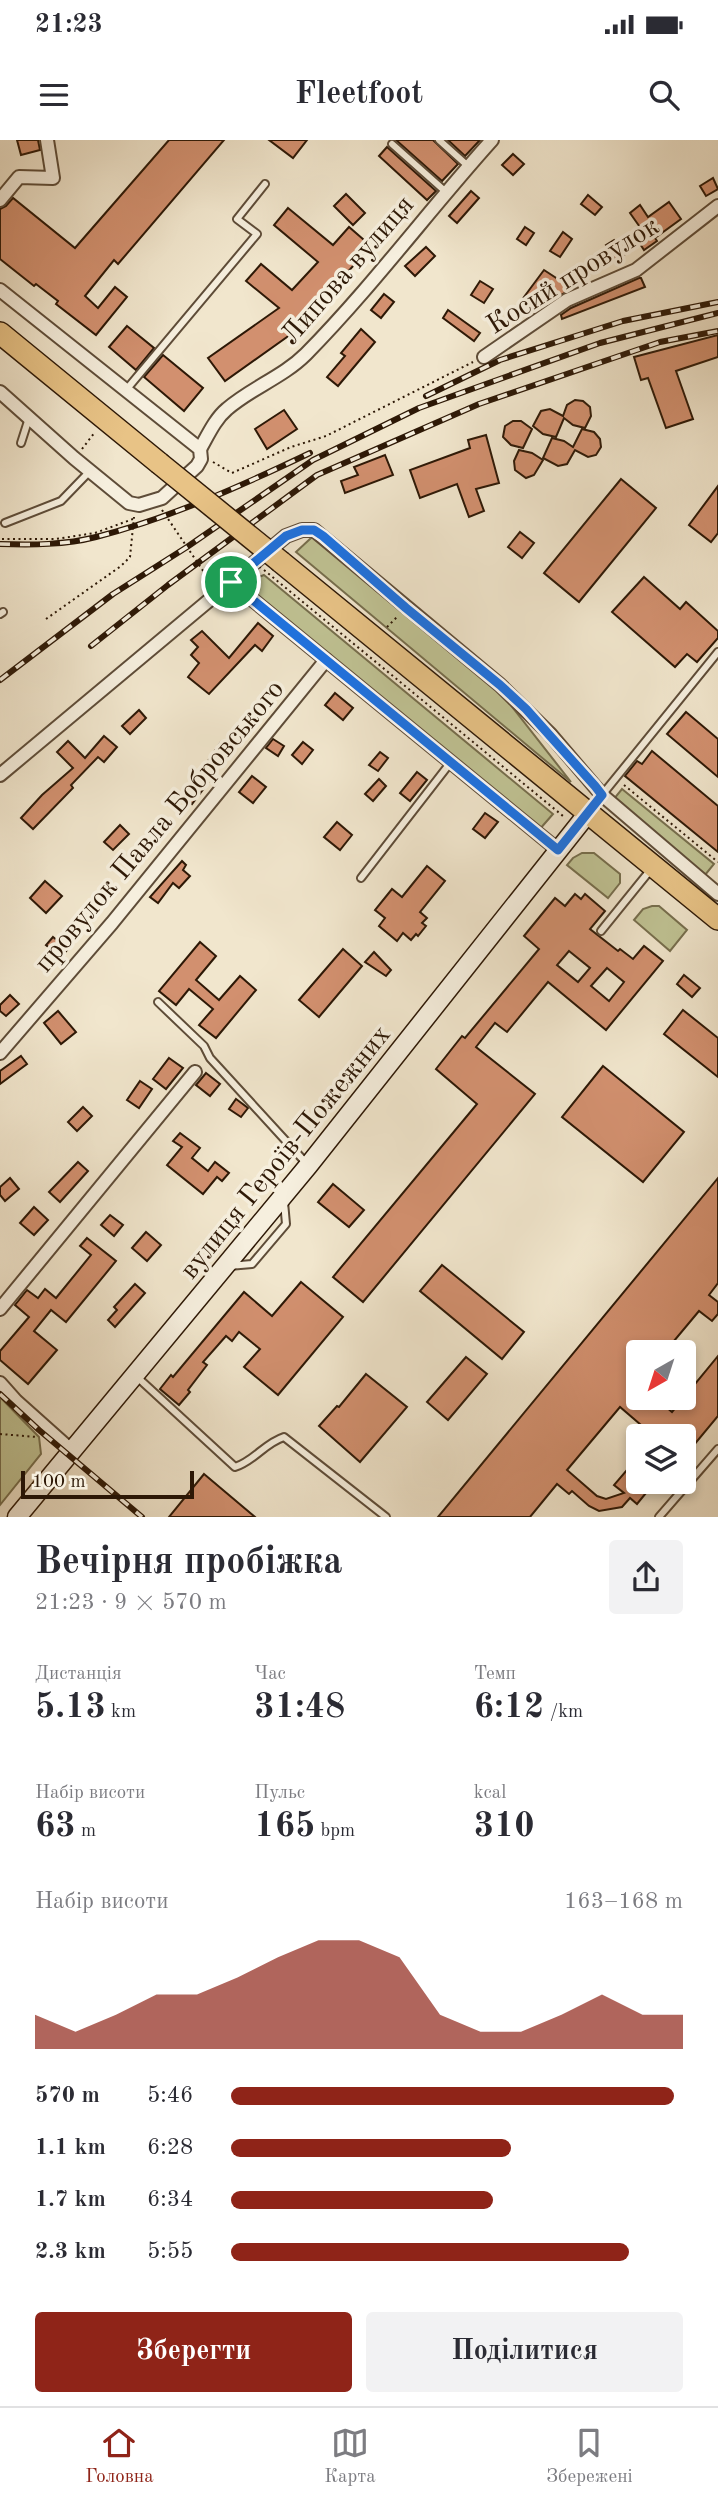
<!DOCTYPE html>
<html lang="uk">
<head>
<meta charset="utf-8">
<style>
	:root { --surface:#fff; --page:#f2f2f3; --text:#2b2b33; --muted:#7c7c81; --line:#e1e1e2; --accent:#8f2418 }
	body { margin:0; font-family:"Old Standard TT",serif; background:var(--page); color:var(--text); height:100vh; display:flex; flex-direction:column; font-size:26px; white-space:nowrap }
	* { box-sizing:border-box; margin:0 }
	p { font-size:23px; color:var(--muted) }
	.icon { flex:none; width:38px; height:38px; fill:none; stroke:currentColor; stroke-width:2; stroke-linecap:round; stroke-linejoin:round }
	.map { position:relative; height:1377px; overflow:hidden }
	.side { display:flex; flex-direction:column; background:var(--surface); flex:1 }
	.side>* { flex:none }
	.needle { width:46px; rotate:219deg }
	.fabs { position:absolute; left:626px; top:1200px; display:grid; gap:14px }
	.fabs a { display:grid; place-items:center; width:70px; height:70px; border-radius:7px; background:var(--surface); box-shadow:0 4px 10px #0003; font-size:35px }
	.scale { position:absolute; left:21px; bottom:18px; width:173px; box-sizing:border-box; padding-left:7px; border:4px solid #2d1806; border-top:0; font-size:19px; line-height:24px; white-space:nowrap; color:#2d1806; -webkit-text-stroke:5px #f6efde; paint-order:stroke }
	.pin { position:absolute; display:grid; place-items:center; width:60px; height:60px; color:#fff; margin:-30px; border:4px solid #fff; border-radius:50%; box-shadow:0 2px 7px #0007 }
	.round { display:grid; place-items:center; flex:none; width:74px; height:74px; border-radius:7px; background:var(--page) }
	.head { display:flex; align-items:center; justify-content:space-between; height:119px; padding:0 35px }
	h1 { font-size:38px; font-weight:800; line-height:52px }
	.stats { display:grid; grid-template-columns:repeat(3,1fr); gap:10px; height:119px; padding:7px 35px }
	.stats div { display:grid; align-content:center }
	.stats b { font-size:35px; font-weight:800 }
	.stats small { font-size:19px; font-weight:400 }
	.stats p { font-size:19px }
	.chart { height:196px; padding:14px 35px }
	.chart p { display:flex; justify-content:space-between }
	.chart svg { width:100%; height:126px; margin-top:7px; fill:var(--accent); opacity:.7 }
	.action { display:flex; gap:14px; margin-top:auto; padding:14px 35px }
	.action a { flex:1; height:80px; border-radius:7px; background:var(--accent); color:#fff; font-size:28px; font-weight:800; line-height:80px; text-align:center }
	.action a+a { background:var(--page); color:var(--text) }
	ul { padding:0 35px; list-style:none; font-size:23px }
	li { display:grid; grid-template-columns:112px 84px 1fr; align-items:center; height:52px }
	li i { height:18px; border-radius:9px; background:var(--accent) }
	.status { display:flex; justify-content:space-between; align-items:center; height:49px; padding:0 35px; background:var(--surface); direction:ltr }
	.status svg { height:19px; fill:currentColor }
	header { display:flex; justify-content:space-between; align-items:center; height:91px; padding:0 35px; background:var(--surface); font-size:32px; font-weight:800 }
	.menu { display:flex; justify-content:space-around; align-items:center; height:98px; border-top:2px solid var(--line); background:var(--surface); font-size:19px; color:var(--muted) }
	.menu a { display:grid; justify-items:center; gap:4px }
	.menu .selected { color:var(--accent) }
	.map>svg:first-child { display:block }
</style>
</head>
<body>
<div class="status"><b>21:23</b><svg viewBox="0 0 49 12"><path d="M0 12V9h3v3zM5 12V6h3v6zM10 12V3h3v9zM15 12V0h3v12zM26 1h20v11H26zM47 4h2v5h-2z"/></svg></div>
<header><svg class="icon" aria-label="menu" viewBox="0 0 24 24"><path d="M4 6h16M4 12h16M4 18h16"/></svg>Fleetfoot<svg class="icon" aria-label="search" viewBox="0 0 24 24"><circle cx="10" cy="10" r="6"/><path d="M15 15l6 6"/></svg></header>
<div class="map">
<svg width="718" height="1377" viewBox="0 0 718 1377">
	<rect width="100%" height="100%" fill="#f1e6cd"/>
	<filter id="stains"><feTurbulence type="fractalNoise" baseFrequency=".00286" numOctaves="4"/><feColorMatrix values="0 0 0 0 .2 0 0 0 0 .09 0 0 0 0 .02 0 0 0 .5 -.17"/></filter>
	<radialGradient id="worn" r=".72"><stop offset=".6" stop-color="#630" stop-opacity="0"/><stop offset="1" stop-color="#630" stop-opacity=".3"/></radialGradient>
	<g fill="#c0c394" stroke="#766e4d" stroke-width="2">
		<polygon points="311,398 316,398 498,549 571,642 296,412"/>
		<polygon points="264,435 553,674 539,690 249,448 246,442"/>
		<polygon points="622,649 714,724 705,735 613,660"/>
		<polygon points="582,713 594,713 620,734 620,743 608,758 567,725 573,718"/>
		<polygon points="652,766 659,766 687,790 670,811 634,780 643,769"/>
		<polygon points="0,1257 39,1297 41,1314 0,1365"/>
	</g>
	<g fill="#d2906f" stroke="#2d1806" stroke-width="2" fill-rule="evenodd">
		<polygon points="17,0 38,0 40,10 21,15"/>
		<polygon points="169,0 224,0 118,124 114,120 85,156 98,168 115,147 127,157 96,195 56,164 58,161 36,144 34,146 0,119 0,69 6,66 13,58 75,108"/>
		<polygon points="269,0 307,0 293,18"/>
		<polygon points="396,0 433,0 458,24 442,41"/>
		<polygon points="448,0 480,0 465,16"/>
		<polygon points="387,7 436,51 427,60 379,16"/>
		<polygon points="513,14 524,24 513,35 502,25"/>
		<polygon points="713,38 718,49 706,56 700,46"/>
		<polygon points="471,51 479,58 457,83 449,76"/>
		<polygon points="346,54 365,73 353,85 334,66"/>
		<polygon points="588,55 602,67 595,75 581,64"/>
		<polygon points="669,62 681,79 655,98 657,101 644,110 635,96 642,90 630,73 640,65 648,77"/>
		<polygon points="288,68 333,105 349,87 371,106 294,192 225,241 208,218 279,168 246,141 261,124 292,150 318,122 274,85"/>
		<polygon points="525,87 534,93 526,105 517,99"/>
		<polygon points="563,92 572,99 560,117 550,111"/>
		<polygon points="614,100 624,115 616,121 606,105"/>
		<polygon points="426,107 435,116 415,136 405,126"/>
		<polygon points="588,123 594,130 576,147 552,160 543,152 531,169 521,161 544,130 564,143"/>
		<polygon points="639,138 641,138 645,147 562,179 561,175 571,168"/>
		<polygon points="480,141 493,149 484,163 471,155"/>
		<polygon points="384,154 394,162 381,178 371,170"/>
		<polygon points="448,170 480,193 474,201 443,178"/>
		<polygon points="127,186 154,208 136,230 109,207"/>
		<polygon points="361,189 375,202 338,246 327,237 345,216 341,213"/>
		<polygon points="718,195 718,217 676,231 693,279 666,288 648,238 641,240 634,217"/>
		<polygon points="163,215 203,248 184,271 144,237"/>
		<polygon points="575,260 583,261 590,267 591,276 585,288 573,285 564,278 556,297 543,294 533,286 541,271 550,269 563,276 567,265"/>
		<polygon points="284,270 297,289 267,309 255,289"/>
		<polygon points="513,281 521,281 532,289 523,308 511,305 503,297 505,286"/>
		<polygon points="582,289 594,292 600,299 601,307 596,315 588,317 575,310 567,324 558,326 543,318 552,298 564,301 573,307"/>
		<polygon points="486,295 499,343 476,349 484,371 469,377 457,344 420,358 410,330 470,308 468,300"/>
		<polygon points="519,310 532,313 543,320 534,335 526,338 515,330 514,321"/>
		<polygon points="385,315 393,335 345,353 341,341 358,335 354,327"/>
		<polygon points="621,339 656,368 579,462 544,433"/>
		<polygon points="718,346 718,393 711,402 689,385"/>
		<polygon points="520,392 534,403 522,418 508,407"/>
		<polygon points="644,437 680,469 686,462 718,491 718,498 697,522 687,514 675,527 612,472"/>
		<polygon points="258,483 273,496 262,511 255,505 209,554 188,537 199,523 191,515 198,507 191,500 202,491 229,518"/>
		<polygon points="335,553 353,568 343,580 325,565"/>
		<polygon points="139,570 146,578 130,594 122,586"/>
		<polygon points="686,572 718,599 718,637 667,594"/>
		<polygon points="104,596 117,607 104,622 98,617 71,645 73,648 33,689 21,678 42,655 73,628 57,612 68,601 85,618"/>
		<polygon points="273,599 284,606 278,616 266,608"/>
		<polygon points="303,602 313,610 302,624 292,615"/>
		<polygon points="220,603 230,609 217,628 208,621"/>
		<polygon points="652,611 718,666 718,712 625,636 637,621 642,624"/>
		<polygon points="380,612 388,618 378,631 369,625"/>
		<polygon points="417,632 427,640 410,661 400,653"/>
		<polygon points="197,634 208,643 192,664 181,655"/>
		<polygon points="252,636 266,647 253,663 239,652"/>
		<polygon points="379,639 386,646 373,661 365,654"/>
		<polygon points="485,673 498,682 485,698 473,689"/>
		<polygon points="337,682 352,695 340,710 324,697"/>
		<polygon points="120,685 129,694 113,710 104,702"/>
		<polygon points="182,721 186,725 183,730 190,736 179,748 173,743 158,763 150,757"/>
		<polygon points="427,726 445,741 420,772 427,778 422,783 426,786 418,796 416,794 411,800 403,793 397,801 379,786 385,778 375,770 392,749 402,757"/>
		<polygon points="45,741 62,756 46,773 30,758"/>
		<path d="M575,754l6,5 4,-5 20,17 -15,18 28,22 2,-2 13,10 11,-13 19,15 -57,69 -58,-48 -41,50 -12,-9 -19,24 59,47 -172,208 -30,-25 144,-173 -41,-35 26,-33 3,2 74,-89 -15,-13 31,-38 10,8zM569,811l21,17 -12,14 -21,-17zM607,828l17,14 -15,19 -18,-15z"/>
		<polygon points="53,797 68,809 61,817 46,805"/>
		<polygon points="200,802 216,816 196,840 219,860 240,836 256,850 216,898 199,885 213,869 189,849 176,865 159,851"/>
		<polygon points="343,809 362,826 319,877 299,860"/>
		<polygon points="374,812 391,830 386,836 365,822"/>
		<polygon points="684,835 700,848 692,857 677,844"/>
		<polygon points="10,855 19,864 6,876 0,871 0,865"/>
		<polygon points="683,870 718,898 718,937 664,894"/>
		<polygon points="58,871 76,892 61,904 44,883"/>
		<polygon points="21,916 27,924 0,944 0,931"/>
		<polygon points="169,918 183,928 166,949 153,939"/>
		<polygon points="603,926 684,992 643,1042 562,977"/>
		<polygon points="206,933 220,944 210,956 196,945"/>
		<polygon points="140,941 152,949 139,968 127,960"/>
		<polygon points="236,959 248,968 241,977 229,969"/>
		<polygon points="83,967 92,976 77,991 68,982"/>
		<polygon points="180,993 200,1008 192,1018 208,1031 215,1022 229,1033 222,1041 217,1037 203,1054 167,1025 182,1007 173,1001"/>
		<polygon points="78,1022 88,1031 60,1062 49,1052"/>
		<polygon points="10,1038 19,1049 5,1061 0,1055 0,1047"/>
		<polygon points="718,1038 718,1143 709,1155 718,1162 718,1174 712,1181 699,1171 664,1213 639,1213 639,1258 656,1258 672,1272 718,1216 718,1276 684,1317 684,1297 655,1297 620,1267 567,1330 597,1356 606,1359 624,1353 614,1345 639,1316 639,1342 655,1342 637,1364 630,1358 622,1367 599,1371 589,1366 572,1351 569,1354 557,1344 530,1377 438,1377"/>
		<polygon points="333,1044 364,1070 349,1087 318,1062"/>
		<polygon points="34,1067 48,1080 34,1095 20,1083"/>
		<polygon points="110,1075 123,1085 114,1096 101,1085"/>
		<polygon points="146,1092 161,1105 147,1121 132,1108"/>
		<polygon points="87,1098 116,1121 66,1182 51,1170 34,1191 57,1210 28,1244 0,1220 0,1211 29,1177 15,1165 27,1150 38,1158 45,1149 56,1158 91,1115 80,1106"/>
		<polygon points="442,1125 524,1192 502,1219 420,1151"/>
		<polygon points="301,1142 343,1177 278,1255 244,1227 260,1209 239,1192 232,1201 226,1196 203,1222 207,1225 188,1250 190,1252 179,1265 160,1249 171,1235 173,1237 244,1152 272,1176"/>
		<polygon points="135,1144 145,1153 115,1187 108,1180 117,1170 114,1167"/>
		<polygon points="466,1217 487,1234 448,1280 427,1262"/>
		<polygon points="366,1234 407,1267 360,1322 319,1286 337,1266 339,1267"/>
		<polygon points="204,1334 255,1377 169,1377"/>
	</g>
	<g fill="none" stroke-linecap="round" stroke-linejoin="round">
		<defs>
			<g id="lane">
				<polyline points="439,0 468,26"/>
				<polyline points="392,4 446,52"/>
				<polyline points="126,250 257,94 237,79 265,44"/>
				<polyline points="21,303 29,278"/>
				<polyline points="5,383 61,361 90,331"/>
				<polyline points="0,474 3,472"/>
				<polyline points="602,655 718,512"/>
				<polyline points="361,738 451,622"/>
				<polyline points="601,791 652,728"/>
				<polyline points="158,862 204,906 210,918 307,1024"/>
				<polyline points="229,1126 252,1124 286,1084 284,1062"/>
				<path d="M136,1236l99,91c19,-6 30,-24 49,-30l102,80"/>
				<polyline points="659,1377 718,1309"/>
			</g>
			<g id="street">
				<polyline points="0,60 19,37 53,38 47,0"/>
				<polyline points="0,150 200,309 201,319 197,326 162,358 139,365 129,363 74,318 0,252"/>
				<polyline points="484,217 567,160 636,130 718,66"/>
				<path d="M200,309c8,-14 15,-30 27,-40 24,-21 56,-32 79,-55 66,-67 123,-144 186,-214"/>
				<polyline points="231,442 558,710"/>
				<polyline points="0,635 286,396 302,390 314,390 500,545 550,594 602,655 718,754"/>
				<polyline points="0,913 112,783 326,520"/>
				<polyline points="0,1169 195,932"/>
				<polyline points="0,1243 16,1261 72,1311"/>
			</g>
			<polyline id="secondary" points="17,1377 308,1026 588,673"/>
			<g id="primary">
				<polyline points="0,193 159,323"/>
				<polyline points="281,422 718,779"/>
			</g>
		</defs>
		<use href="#lane" stroke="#5e4c38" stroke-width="10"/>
		<use href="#street" stroke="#5e4c38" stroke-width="16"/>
		<use href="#secondary" stroke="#2d1806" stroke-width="21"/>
		<use href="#primary" stroke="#2d1806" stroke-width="24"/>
		<g stroke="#2d1806" stroke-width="2" stroke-dasharray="2 3.5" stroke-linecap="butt">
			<polyline points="82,309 95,292"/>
			<polyline points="213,322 232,333 291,307 326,296 473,222"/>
			<polyline points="162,370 212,444"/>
			<polyline points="2,399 56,399 95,393 133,379"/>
			<polyline points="264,430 563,676"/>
			<polyline points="46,479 121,426 130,417 134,377"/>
			<polyline points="387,487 398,476"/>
			<polyline points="624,645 718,722"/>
			<polyline points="0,1294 37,1297"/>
		</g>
		<use href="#lane" stroke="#f6efde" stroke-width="6"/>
		<use href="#street" stroke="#f6efde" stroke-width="12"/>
		<use href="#secondary" stroke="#f6efde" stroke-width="18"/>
		<use href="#primary" stroke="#e8c386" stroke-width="21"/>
		<defs>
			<g id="rail">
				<polyline points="426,256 500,220 623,181 718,162"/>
				<path d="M0,404c32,1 65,1 96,-7 74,-19 145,-51 214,-84"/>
				<polyline points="91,506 168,445 317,335 479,264 660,202 718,191"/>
				<polyline points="0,540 113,454 187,407 313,320 419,268 600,203 718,173"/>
				<polyline points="0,1254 39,1290 142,1377"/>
			</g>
		</defs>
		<use href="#rail" stroke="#2d1806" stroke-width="6"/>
		<use href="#rail" stroke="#f6efde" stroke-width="3.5" stroke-dasharray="10" stroke-linecap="butt"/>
		<defs>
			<polyline id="primary-bridge" points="159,323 281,422"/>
		</defs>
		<use href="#primary-bridge" stroke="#2d1806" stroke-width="24" stroke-linecap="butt"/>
		<polyline stroke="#2d1806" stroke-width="2" stroke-dasharray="2 3.5" stroke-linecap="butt" points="255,423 263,430"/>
		<use href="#primary-bridge" stroke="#e8c386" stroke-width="21"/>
	</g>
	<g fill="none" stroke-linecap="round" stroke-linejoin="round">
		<defs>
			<polygon id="route" points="302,390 314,390 323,396 406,468 500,545 526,569 595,646 602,655 558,710 231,442 286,396"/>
		</defs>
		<use href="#route" stroke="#fff" stroke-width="14"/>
		<use href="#route" stroke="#1a73e8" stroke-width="9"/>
	</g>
	<g text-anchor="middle" stroke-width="7" stroke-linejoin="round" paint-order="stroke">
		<g font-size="28" fill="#2d1806" stroke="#f6efde">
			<text transform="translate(346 129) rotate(-49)" y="10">Липова вулиця</text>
			<text transform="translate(572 134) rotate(-32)" y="10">Косий провулок</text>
			<text transform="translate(158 685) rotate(-50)" y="10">провулок Павла Бобровського</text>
			<text transform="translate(284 1011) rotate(-51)" y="10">вулиця Героїв-Пожежних</text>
		</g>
	</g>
	<rect width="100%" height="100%" filter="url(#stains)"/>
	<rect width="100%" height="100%" fill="url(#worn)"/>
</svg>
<div class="fabs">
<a><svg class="needle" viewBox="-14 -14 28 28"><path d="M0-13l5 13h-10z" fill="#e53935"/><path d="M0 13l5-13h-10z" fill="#7c7c81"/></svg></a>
<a><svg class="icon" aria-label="layers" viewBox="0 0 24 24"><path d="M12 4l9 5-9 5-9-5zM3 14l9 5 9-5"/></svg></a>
</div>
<div class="scale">100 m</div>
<div class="pin" style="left:231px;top:442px;background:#1e9e55"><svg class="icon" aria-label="arrive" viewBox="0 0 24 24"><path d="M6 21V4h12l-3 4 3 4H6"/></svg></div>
</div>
<section class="side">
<div class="head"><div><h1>Вечірня пробіжка</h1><p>21:23 · 9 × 570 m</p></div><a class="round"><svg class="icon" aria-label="share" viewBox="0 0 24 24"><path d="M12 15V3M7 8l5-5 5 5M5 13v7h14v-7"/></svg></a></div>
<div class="stats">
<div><p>Дистанція</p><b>5.13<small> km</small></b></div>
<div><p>Час</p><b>31:48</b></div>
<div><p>Темп</p><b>6:12<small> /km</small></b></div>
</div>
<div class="stats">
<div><p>Набір висоти</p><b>63<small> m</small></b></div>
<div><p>Пульс</p><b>165<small> bpm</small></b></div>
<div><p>kcal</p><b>310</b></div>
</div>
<div class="chart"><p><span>Набір висоти</span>163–168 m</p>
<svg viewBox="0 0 160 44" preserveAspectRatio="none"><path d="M0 44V32L10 38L20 32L30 25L40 25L50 19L60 12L70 6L80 6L90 12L100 32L110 38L120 38L130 32L140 25L150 32L160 32V44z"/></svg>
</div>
<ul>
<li><b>570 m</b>5:46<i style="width:98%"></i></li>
<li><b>1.1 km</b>6:28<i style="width:62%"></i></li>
<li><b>1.7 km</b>6:34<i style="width:58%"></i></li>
<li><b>2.3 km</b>5:55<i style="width:88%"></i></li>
</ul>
<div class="action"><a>Зберегти</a><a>Поділитися</a></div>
</section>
<nav class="menu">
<a class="selected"><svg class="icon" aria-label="home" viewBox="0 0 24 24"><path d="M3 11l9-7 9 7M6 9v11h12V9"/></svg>Головна</a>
<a><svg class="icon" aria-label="map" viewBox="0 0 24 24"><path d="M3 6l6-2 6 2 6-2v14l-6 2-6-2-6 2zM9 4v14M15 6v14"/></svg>Карта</a>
<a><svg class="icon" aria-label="saved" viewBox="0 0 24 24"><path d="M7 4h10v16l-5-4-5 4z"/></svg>Збережені</a>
</nav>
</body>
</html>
